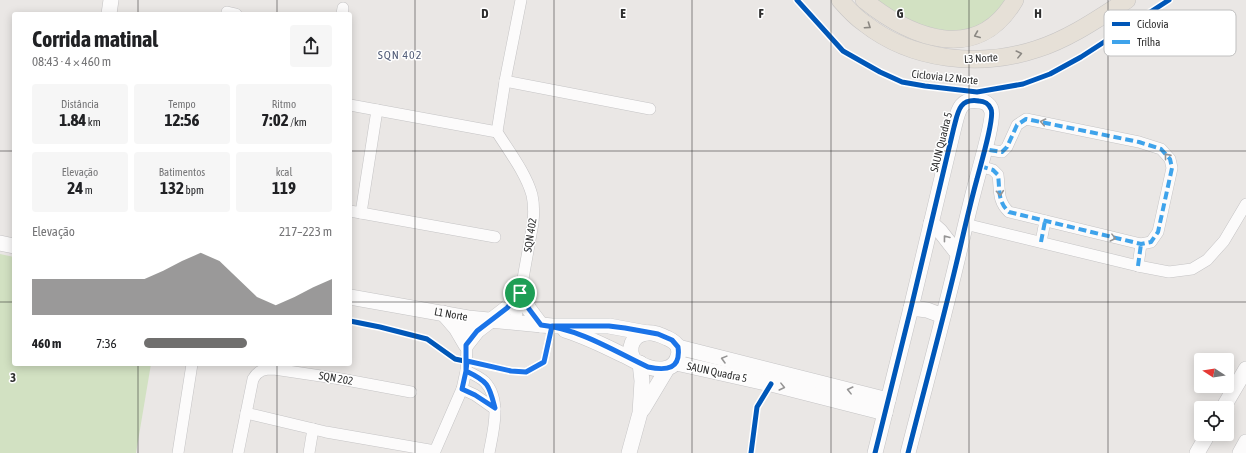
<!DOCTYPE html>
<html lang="pt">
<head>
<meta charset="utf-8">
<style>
	:root { --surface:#fff; --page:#f6f6f6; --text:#202124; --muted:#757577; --accent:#706f6e }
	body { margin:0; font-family:"Asap Condensed",sans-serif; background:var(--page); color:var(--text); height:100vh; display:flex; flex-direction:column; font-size:15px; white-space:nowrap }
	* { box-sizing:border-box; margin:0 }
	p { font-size:13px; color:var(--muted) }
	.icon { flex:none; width:22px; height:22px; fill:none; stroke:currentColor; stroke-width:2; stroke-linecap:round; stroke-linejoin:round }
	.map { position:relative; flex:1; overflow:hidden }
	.panel { position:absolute; left:12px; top:12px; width:340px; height:354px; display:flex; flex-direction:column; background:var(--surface); border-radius:4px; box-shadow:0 2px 10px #0003 }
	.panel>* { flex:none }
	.needle { width:26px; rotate:282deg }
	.fabs { position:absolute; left:1194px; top:353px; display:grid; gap:8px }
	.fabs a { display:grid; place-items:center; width:40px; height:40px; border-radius:4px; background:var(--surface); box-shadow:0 2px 10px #0003; font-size:20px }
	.pin { position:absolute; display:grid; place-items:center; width:34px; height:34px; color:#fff; margin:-17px; border:2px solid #fff; border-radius:50%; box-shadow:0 1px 4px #0007 }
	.round { display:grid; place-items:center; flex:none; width:42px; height:42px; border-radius:4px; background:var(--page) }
	.head { display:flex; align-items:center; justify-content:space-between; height:68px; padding:0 20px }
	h1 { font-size:22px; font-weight:700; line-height:30px }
	.figures { display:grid; grid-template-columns:repeat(3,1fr); gap:6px; height:68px; padding:4px 20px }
	.figures div { display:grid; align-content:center; border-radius:4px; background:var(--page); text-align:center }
	.figures b { font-size:17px; font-weight:700 }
	.figures small { font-size:11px; font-weight:400 }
	.figures p { font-size:11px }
	.chart { height:112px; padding:8px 20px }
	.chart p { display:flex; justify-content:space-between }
	.chart svg { width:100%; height:72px; margin-top:4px; fill:var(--accent); opacity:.7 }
	ul { padding:0 20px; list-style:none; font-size:13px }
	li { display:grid; grid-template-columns:64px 48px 1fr; align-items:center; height:30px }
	li i { height:10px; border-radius:5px; background:var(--accent) }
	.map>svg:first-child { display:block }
</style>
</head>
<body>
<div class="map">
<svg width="1246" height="453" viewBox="0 0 1246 453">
	<rect width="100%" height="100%" fill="#eae7e5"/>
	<g fill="#d2e1c2">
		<polygon points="868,0 1005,0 996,14 970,32 933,33"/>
		<polygon points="0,254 14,257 14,364 151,364 136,453 0,453"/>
	</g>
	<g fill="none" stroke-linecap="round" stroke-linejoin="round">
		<defs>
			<g id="street">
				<polyline points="227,12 236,14"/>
				<polyline points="342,14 343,8"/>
				<polyline points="505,81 650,109"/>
				<polyline points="350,105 497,132"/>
				<path d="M980,166l13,4 5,5c2,14 -1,26 11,37l132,32 10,-2 7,-10 14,-64 -2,-9 -9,-10 -22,-7 -113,-23 -9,6 -10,22 -5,5 -18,-3"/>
				<polyline points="350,211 361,213 377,110"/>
				<polyline points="361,213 495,237"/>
				<polyline points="965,224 1138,266 1169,272 1192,269 1207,260 1224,241 1246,204"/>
				<polyline points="1041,242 1045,221"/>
				<polyline points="1138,266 1141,244"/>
				<path d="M515,323l18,-100c1,-10 1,-19 -1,-28 -6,-22 -24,-45 -35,-63l8,-51 16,-81"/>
				<path d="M466,371c7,3 14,6 19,11 17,18 8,50 4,71"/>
				<polyline points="462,389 475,395 495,409"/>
				<polyline points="246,413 326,432 435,451 462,389 466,371 468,318"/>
				<polyline points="178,453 192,364"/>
				<path d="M238,453l15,-74c5,-9 11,-10 21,-10l67,10 70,13"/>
				<polyline points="309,453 313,429"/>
			</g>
			<g id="secondary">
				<polyline points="109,14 111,0"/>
				<polyline points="931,223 940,231 958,254"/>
				<polyline points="0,243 14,246"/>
				<polyline points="350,297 468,318 552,326 609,326 647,333"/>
				<polyline points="911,308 927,310 943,316"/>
				<polyline points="443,313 456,328 466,345 477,331 507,308 520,293 529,309 541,325"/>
				<path d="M565,330c19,6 38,15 56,24 9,4 18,10 27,13 12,4 27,3 30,-11 1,-2 1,-6 0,-9 -2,-5 -7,-7 -11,-9 -7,-3 -13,-6 -21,-5 -14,2 -19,16 -12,27"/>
				<polyline points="678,347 888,400"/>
				<polyline points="676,363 771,384 885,413"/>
				<polyline points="1223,408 1246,369"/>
				<polyline points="643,409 667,369"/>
				<polyline points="629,453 640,413 642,381 640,363"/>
				<path d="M875,453l36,-145 43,-181c4,-15 5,-29 25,-26 5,0 10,3 12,8 4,8 -11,58 -14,70 -8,29 -14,57 -21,86 -15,63 -32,125 -48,188"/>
				<polyline points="1197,453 1208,434"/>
				<polyline points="1240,453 1246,442"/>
			</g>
			<g id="primary">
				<path d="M840,0c7,8 15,17 24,23 48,38 116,45 173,26 32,-10 62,-31 90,-49"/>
				<path d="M864,0c47,38 113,65 151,0"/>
			</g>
		</defs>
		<use href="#street" stroke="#c5c4c5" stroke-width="12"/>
		<use href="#secondary" stroke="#c5c4c5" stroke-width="16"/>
		<use href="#primary" stroke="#c6c4c4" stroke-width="18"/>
		<use href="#street" stroke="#fcfbfb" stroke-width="11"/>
		<use href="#secondary" stroke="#fcfbfb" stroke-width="15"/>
		<use href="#primary" stroke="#e6e0d7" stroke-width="17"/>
		<g stroke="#3ea3eb" stroke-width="4" stroke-dasharray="8 4" stroke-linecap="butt">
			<path d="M980,166l13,4 5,5c2,14 -1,26 11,37l132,32 10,-2 7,-10 14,-64 -2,-9 -9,-10 -22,-7 -113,-23 -9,6 -10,22 -5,5 -18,-3"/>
			<polyline points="1041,242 1045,221"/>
			<polyline points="1138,266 1141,244"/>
		</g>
		<defs>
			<g id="cycleway">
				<polyline points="797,0 843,51 880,72 902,82 925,86 977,92 1023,84 1050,74 1081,57 1169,0"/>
				<polyline points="350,321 380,327 427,339 455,359 511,371 526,372 544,362 552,326"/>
				<polyline points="751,453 757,407 771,384"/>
				<path d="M875,453l36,-145 43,-181c4,-15 5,-29 25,-26 5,0 10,3 12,8 4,8 -11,58 -14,70 -8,29 -14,57 -21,86 -15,63 -32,125 -48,188"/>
			</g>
		</defs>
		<use href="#cycleway" stroke="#fff" stroke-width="8"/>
		<use href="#cycleway" stroke="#0057b8" stroke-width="5"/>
	</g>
	<defs><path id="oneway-chevron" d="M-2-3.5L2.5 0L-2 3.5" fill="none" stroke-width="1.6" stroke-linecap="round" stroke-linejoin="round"/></defs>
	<g stroke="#8a8782">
		<use href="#oneway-chevron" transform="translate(868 26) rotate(34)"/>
		<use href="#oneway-chevron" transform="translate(977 35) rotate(158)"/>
		<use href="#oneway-chevron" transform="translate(1019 54) rotate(-14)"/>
	</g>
	<g stroke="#959494">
		<use href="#oneway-chevron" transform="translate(1043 122) rotate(-168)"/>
		<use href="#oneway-chevron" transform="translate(1167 156) rotate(-129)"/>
		<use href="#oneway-chevron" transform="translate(1000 193) rotate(85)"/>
		<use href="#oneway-chevron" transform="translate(946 238) rotate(-128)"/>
		<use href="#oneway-chevron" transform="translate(1113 238) rotate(14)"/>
		<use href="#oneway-chevron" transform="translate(724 359) rotate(-165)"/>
		<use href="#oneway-chevron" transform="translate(782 387) rotate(14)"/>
		<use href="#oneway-chevron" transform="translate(850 390) rotate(-166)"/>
	</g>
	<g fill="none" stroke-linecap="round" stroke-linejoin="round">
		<defs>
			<path id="route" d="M520,293l-13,15 -30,23 -11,14v26l-4,18 13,6 20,13c-6,-23 -6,-26 -29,-37l1,-10 44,10 15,1 18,-10 8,-36h57l16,2 33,6 14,6 6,7c3,22 -11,24 -30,20 -34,-16 -68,-38 -107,-42l-12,-16 -9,-16"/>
		</defs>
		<use href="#route" stroke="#fff" stroke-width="8"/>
		<use href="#route" stroke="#1a73e8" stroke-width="5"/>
	</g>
	<path fill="none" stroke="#2e2e2e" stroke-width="1" stroke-opacity="0.55" d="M138,0v14M277,0v14M415,0v453M554,0v453M692,0v453M831,0v453M969,0v453M1108,0v453M0,151h14M350,151h896M0,302h14M350,302h896M138,364v89M277,364v89"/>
	<g text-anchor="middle" stroke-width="3" stroke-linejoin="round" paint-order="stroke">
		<g font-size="11" fill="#2e2e2e" stroke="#fff">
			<text transform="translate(981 58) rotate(-3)" y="4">L3 Norte</text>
			<text transform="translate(945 77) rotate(6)" y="4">Ciclovia L2 Norte</text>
			<text transform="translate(941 142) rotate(-76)" y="4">SAUN Quadra 5</text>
			<text transform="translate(530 235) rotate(-81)" y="4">SQN 402</text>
			<text transform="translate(451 314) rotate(10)" y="4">L1 Norte</text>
			<text transform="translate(717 372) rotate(12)" y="4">SAUN Quadra 5</text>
			<text transform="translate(336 378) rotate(10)" y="4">SQN 202</text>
		</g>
		<g font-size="12" letter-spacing="1" fill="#535e79" stroke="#fff">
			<text x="400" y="59">SQN 402</text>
		</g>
	</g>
	<rect x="1104" y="10" width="132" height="46" rx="6" fill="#fff" stroke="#c0c0c0" stroke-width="1"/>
	<rect x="1112" y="22" width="18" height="4" fill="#0057b8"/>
	<rect x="1112" y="40" width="18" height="4" fill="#3ea3eb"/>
	<g font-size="11" fill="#2e2e2e">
		<text x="1137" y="28">Ciclovia</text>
		<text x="1137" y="46">Trilha</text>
	</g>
	<g font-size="13" text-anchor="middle" font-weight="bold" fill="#2e2e2e" stroke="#fff" stroke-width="3" stroke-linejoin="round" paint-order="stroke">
		<text x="485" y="18">D</text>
		<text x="623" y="18">E</text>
		<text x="761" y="18">F</text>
		<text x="900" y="18">G</text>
		<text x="1038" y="18">H</text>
		<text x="13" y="382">3</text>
	</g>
</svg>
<div class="fabs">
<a><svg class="needle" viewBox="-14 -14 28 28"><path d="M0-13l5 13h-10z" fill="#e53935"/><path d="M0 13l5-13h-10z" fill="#757577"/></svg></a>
<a><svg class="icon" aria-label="locate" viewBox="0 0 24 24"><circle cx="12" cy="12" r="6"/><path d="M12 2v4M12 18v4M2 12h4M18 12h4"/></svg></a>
</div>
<div class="pin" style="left:520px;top:293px;background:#1e9e55"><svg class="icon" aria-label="arrive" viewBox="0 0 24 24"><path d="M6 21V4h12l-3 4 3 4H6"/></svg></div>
<section class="panel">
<div class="head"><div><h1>Corrida matinal</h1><p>08:43 · 4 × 460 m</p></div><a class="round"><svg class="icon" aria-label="share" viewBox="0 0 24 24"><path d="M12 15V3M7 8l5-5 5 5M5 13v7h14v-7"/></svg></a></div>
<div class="figures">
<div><p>Distância</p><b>1.84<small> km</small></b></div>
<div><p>Tempo</p><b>12:56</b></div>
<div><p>Ritmo</p><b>7:02<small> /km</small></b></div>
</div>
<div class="figures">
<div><p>Elevação</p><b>24<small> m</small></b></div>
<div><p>Batimentos</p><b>132<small> bpm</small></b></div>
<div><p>kcal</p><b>119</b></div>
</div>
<div class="chart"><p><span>Elevação</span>217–223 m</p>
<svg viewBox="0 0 160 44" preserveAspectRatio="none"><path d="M0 44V22L10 22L20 22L30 22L40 22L50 22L60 22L70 17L80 11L90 6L100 11L110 22L120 33L130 38L140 33L150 27L160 22V44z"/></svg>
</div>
<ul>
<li><b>460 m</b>7:36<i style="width:55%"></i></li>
</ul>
</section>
</div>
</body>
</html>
